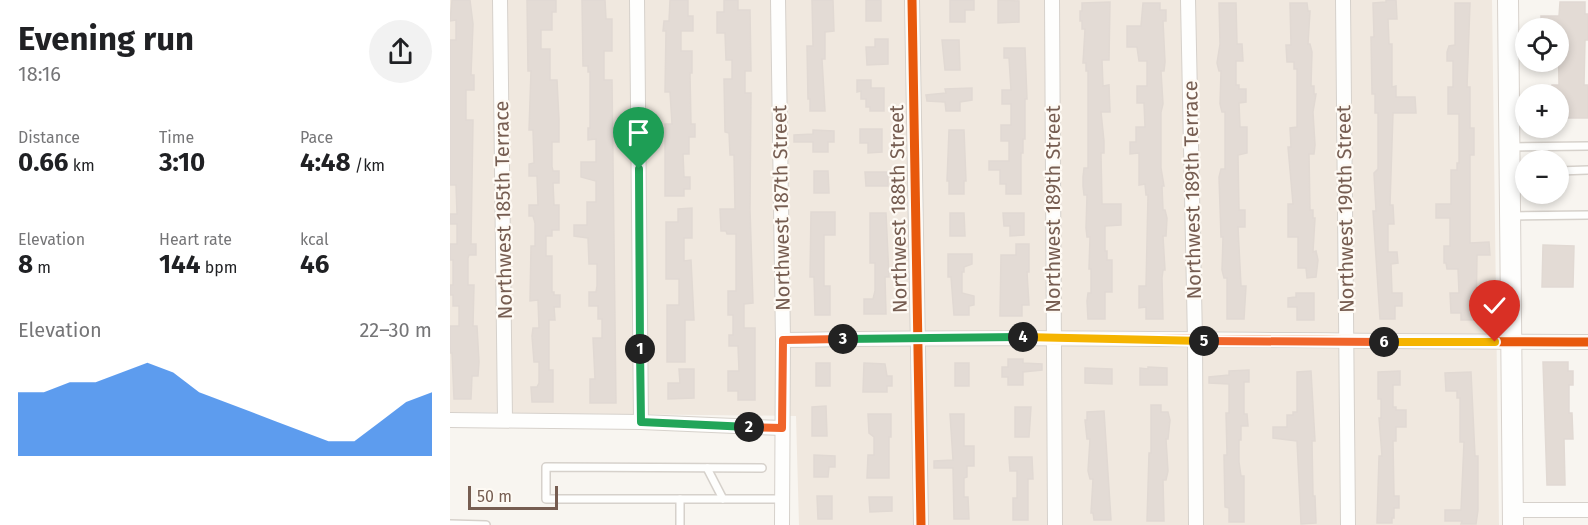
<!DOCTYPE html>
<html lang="en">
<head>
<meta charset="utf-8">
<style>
	:root { --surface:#fff; --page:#f2f2f2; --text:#202124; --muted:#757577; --accent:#1a73e8 }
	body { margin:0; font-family:"Fira Sans",sans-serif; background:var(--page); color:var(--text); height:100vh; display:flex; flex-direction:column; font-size:22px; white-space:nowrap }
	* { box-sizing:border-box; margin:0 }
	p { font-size:20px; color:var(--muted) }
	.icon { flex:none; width:33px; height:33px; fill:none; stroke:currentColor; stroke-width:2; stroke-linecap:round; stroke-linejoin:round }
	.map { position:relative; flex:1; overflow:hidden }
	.sheet { display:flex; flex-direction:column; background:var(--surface); width:450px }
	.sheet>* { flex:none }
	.tools { position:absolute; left:1065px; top:18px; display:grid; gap:12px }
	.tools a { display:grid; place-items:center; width:54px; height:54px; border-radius:50%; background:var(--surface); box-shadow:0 3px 9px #0003; font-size:30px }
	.scale { position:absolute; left:18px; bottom:15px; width:90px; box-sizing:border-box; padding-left:6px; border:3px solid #765d51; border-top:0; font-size:16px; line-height:21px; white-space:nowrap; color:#765d51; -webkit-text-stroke:4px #fefaf4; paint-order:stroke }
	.pin { position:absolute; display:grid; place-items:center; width:51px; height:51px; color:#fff; margin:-62px -26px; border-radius:50% 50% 50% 0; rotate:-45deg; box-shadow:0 0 6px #0007 }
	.pin .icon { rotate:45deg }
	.km { position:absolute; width:30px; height:30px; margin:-15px; border-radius:50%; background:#222; color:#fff; font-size:16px; line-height:30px; text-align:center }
	.round { display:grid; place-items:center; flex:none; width:63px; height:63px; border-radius:32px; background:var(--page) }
	.overview { display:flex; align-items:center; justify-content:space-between; height:102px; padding:0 18px }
	h1 { font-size:33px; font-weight:700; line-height:45px }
	.metrics { display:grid; grid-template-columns:repeat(3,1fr); gap:9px; height:102px; padding:6px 18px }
	.metrics div { display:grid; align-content:center }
	.metrics b { font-size:26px; font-weight:700 }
	.metrics small { font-size:16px; font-weight:400 }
	.metrics p { font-size:16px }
	.chart { height:168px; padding:12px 18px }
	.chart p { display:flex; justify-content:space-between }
	.chart svg { width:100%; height:108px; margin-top:6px; fill:var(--accent); opacity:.7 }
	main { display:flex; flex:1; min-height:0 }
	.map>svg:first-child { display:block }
</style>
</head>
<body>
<main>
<section class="sheet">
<div class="overview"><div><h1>Evening run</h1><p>18:16</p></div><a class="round"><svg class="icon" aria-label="share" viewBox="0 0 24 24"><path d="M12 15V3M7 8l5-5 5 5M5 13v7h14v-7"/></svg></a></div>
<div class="metrics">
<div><p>Distance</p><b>0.66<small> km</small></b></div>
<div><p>Time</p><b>3:10</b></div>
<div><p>Pace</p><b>4:48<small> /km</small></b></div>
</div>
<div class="metrics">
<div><p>Elevation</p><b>8<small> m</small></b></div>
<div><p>Heart rate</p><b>144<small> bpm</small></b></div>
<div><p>kcal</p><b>46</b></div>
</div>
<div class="chart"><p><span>Elevation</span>22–30 m</p>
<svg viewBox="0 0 160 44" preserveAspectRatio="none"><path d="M0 44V18L10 18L20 14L30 14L40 10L50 6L60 10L70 18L80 22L90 26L100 30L110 34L120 38L130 38L140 30L150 22L160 18V44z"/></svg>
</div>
</section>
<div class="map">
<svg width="1138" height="525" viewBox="0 0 1138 525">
	<rect width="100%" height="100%" fill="#f8f5f0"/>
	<polygon fill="#f0e8df" points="0,0 1042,0 1049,525 349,525 346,416 0,412"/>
	<g fill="#e3dbd5" stroke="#e1d9d3" stroke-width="1.5">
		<polygon points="2,0 20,0 23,24 21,75 24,75 24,90 16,90 16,120 23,120 21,244 26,244 26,255 19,255 18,258 18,285 24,285 23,326 27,326 29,362 28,376 22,376 21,399 4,399 2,353 0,353 0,326 9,326 9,306 3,306 3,295 0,295 0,285 3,285 3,260 0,260 0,244 7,244 7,224 0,224 0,214 7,214 6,185 0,185 0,40 6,40 6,20 0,21"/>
		<polygon points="77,0 106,0 106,12 102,12 102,30 91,30 91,49 100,49 100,80 107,80 109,120 109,142 102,142 102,167 103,171 109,171 109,183 103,183 104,205 109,205 109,230 102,230 102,236 96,236 96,256 102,256 102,292 104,292 104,295 110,295 110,307 104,307 105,320 99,320 99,370 103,370 103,402 82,402 81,387 87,387 89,383 89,362 84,362 82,336 83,328 89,328 88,300 80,301 81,246 85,246 85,223 83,216 79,216 79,205 88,205 87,176 79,176 79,164 84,163 83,130 79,130 81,71 78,71"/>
		<polygon points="132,0 155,0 156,19 162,19 162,51 154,51 154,80 162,80 166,403 140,403 140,379 145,379 143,338 152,338 152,319 148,319 148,306 139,306 139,292 146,292 147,286 147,264 139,264 138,238 124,236 124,225 137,225 137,202 146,202 146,181 131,177 131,162 146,162 146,139 138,140 138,128 140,128 140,72 138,72 138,66 133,66"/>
		<polygon points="220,0 238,0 238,16 243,16 243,31 231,31 231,51 242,51 242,73 240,73 241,124 245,124 245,137 239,137 239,154 233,154 234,177 240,177 240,189 234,189 234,196 215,196 215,124 222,124 220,92 215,92 216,31 213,31 214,21 219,21"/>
		<polygon points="274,0 288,0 288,10 300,10 301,71 295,71 295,93 301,93 300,209 303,303 294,304 294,328 305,328 305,400 288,400 288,391 278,391 278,371 289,371 288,346 279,346 279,335 283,335 283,315 278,315 278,291 286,291 286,234 277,234 276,231 271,231 270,209 285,209 284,155 280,155 279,133 275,132 274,79 282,79 282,60 276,60 275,33 267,33 267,12 274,12"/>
		<polygon points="362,0 383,0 384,31 375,32 375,59 372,59 375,111 360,111 360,99 358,99 357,46 363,46"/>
		<rect x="416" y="0" width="15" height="21"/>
		<polygon points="500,0 524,0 524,10 515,10 515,22 500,22"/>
		<polygon points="548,0 569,1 569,22 548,23"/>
		<polygon points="936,0 946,0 947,19 938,19 939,44 942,44 942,87 946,86 946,97 965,97 966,113 943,113 940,205 943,205 944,224 938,224 938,252 947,252 948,263 941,264 942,293 952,293 952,306 945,306 945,319 930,319 923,211 926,211 924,173 928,169 928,113 925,113 925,94 922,94 921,37 924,37 923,3 936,2"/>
		<polygon points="660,2 659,60 652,60 653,86 659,85 660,112 651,112 654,141 654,153 651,153 652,204 671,204 671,225 655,226 655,251 657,251 657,260 662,260 662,292 655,292 655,319 638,319 637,301 638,293 641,293 641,269 639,269 640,237 637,237 636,228 637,195 634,195 633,186 633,177 634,168 638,168 638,71 636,71 636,63 633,63 635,29 632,29 632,21 630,21 630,11 632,11 632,3"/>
		<polygon points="1110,2 1135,2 1135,14 1138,14 1138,40 1135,40 1134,85 1138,85 1138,118 1108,118 1108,94 1102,94 1102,85 1109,85 1108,28 1091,28 1091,16 1109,16"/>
		<polygon points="693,3 710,3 710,10 716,10 716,21 713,21 715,62 714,71 711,71 713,104 711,112 711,168 714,186 712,186 713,210 715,210 717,218 716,236 713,236 715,270 713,270 712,278 713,319 696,319 696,307 689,308 689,286 696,286 698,195 696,195 695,184 689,185 689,153 680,154 680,142 686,142 686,127 695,127 694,103 687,103 687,86 697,86 697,61 689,61 687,47 677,47 677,26 691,26"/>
		<polygon points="769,3 786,3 787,44 792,44 793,61 786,61 786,85 789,85 789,89 796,89 796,102 789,103 790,127 797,127 797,153 788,155 789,210 795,210 795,227 788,227 791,286 796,286 794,319 777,319 777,278 774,278 772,270 773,237 771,237 769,177 771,169 775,169 775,112 772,112 770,104 771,71 769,71 767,63 770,44"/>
		<polygon points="840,3 857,3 858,11 860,11 858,44 860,44 862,52 861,86 864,86 864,94 866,94 863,112 865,145 864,154 859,154 860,210 863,210 863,218 865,218 863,252 866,251 868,260 866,277 857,278 856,268 848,268 848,237 838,237 838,204 843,204 838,147 841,147 840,128 847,127 847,69 844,69 844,62 837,62 836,45 841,45"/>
		<polygon points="1005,3 1020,3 1017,87 1020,87 1020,128 1024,128 1024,155 1020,155 1020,243 1039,242 1040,255 1027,255 1026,320 1011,320 1011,313 1001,313 1000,293 1009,293 1008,269 997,269 996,263 994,263 994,246 1000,246 1000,218 986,218 986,204 1001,204 1001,170 1007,170 1007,163 1009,163 1009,114 998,114 998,87 1003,87 1003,61 997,61 997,52 999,46 1005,45"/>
		<polygon points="425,39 438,39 438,64 417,65 416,47 425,47"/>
		<polygon points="492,40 509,40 510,70 495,70"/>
		<polygon points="554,48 575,48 577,99 575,99 575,139 573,139 573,153 571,153 571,194 556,194 556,184 550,184 550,170 539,170 539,161 559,161 559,141 551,141 551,125 561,125 561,104 552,104 552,90 561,90 559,58 554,58"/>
		<polygon points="407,80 421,80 421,88 434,88 434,111 420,111 420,107 416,107 416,99 411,99 411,91 407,92"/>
		<polygon points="522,88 522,100 510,102 510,111 496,111 495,102 477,101 476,95 496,93 495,89"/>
		<polygon points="410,129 432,129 432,152 418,153 418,143 410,143"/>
		<polygon points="363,130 384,131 384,142 378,142 378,152 363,152 363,142 344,142 344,135 363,134"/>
		<polygon points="499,130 514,130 516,181 514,181 514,194 499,194 499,181 497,181"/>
		<polygon points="364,171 378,171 379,193 364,193"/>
		<polygon points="415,172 438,172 438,186 416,186"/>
		<polygon points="242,208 242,238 234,238 234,261 241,260 244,320 235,320 235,362 217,362 217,305 229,305 229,279 216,279 216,222 228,222 228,209"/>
		<polygon points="361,212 385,212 385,235 374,235 374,286 380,286 380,315 365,315 364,277 360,277"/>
		<polygon points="420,213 436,213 439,277 435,277 436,314 414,314 414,299 423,299 425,291 425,263 420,263"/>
		<polygon points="500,213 514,213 515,236 500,236"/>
		<polygon points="553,213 574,213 574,235 560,236 560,226 554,226"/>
		<polygon points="566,244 579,244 579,272 577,272 579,305 572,305 572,316 550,316 551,255 566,255"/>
		<polygon points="1093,245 1124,246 1123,287 1092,287"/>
		<polygon points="498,254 522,254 522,264 514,267 514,272 512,272 512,293 524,296 524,305 519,306 519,315 504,315 501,277 498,277"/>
		<polygon points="846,293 864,293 864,320 847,320 847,307 838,307 838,298 846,297"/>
		<polygon points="558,359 573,359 573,363 592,364 592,370 573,372 573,385 558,385 558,377 552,377 552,367 558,367"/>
		<polygon points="1093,362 1118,362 1118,371 1123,371 1123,385 1119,385 1119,413 1122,413 1123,439 1114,439 1115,485 1097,485"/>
		<rect x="366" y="363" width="14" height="23"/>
		<polygon points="414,363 435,364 437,376 442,376 442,386 437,386 437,392 413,392"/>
		<rect x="505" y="363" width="14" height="23"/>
		<polygon points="698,367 717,368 717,385 690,385 690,368 698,369"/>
		<polygon points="635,368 662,369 662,384 635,383"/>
		<polygon points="229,369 244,369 244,398 218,399 218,383 230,383"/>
		<polygon points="799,370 799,382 794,382 794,414 797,414 798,426 791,426 791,440 789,440 789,462 791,476 794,476 794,522 779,522 779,508 775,507 774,455 777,455 776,413 779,413 779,384 759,383 759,377 779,375 779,371"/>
		<polygon points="861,371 865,441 862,441 863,496 865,496 866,523 851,524 847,441 823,438 823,427 837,427 837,415 843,415 843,412 847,412 847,372"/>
		<polygon points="950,371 950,385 943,385 943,407 946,407 946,410 956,410 956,427 946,427 946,441 943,441 944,496 949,496 949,508 944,508 944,518 942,518 942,523 927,523 929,456 932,456 929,418 931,418 931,399 928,399 928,372"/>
		<polygon points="1021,372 1025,456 1028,456 1028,510 1026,524 1011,524 1012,521 995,521 995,510 1011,510 1014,442 1010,442 1010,398 1007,398 1007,391 996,391 995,373"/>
		<polygon points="701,405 711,405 711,412 718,412 720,420 718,439 716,439 718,471 716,480 713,480 714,521 697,521 699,453 701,453"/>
		<polygon points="376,406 377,436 362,436 362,407"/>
		<polygon points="565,407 581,407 579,437 565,437"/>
		<polygon points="654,411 661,520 644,520 643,513 641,513 643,479 640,479 638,471 640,439 637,439 635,420 637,420 637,412"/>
		<polygon points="418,414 441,414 441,437 439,437 439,478 417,478 418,455 424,455 424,437 419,433"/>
		<polygon points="500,414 514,414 514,446 524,446 524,466 517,466 517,477 514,478 514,497 518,497 519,519 504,519 503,468 484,468 484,461 503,460"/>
		<polygon points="364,455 385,456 385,467 379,467 378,477 364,477"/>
		<polygon points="559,457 582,457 583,479 578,479 578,520 563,520 563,498 567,498 567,471 560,471"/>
		<polygon points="367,496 382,496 382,519 368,519"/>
		<polygon points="419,497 442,497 442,511 420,512"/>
	</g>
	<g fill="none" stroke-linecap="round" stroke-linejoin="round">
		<defs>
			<g id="lane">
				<polyline points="1062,147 1138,146"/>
				<polyline points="1108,171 1138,170"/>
				<polyline points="1060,182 1076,181"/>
				<polyline points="1062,216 1138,215"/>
				<polyline points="257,468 273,499"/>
				<polyline points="312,468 96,467 96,499 332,499"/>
				<polyline points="230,499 230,525"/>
				<polyline points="0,524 36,525"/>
			</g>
			<g id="street">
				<polyline points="50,0 55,419"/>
				<polyline points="187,0 191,422"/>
				<polyline points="328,0 333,340 332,525"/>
				<polyline points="462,0 471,525"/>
				<polyline points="602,0 605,525"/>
				<polyline points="738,0 745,340 746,525"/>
				<polyline points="893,0 898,525"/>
				<path d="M333,340c268,-5 536,2 805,2"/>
				<polyline points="0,420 191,422 332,428"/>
				<polyline points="1063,510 1138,510"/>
			</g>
			<polyline id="secondary" points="1058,0 1063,525"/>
		</defs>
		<use href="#lane" stroke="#d6d1cb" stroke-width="10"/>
		<use href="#street" stroke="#d6d1cb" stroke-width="16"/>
		<use href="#secondary" stroke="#d8d2cc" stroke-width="22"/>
		<use href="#lane" stroke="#fefefd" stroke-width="7"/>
		<use href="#street" stroke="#fefefd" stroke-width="14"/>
		<use href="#secondary" stroke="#fefefd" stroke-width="20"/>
		<defs>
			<g id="cycleway">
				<polyline points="462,0 471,525"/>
				<path d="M333,340c268,-5 536,2 805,2"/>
			</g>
		</defs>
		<use href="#cycleway" stroke="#fefaf4" stroke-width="13"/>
		<use href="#cycleway" stroke="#e8590c" stroke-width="9"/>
	</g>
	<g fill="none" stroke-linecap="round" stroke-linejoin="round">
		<defs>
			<polyline id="split-1" points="189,169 190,349"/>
			<polyline id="split-2" points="190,349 191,422 299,427"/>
			<polyline id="split-3" points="299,427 332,428 333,340 393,339"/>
			<polyline id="split-4" points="393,339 573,337"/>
			<polyline id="split-5" points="573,337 754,341"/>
			<polyline id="split-6" points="754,341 934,342"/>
			<polyline id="split-7" points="934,342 1045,342"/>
		</defs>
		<use href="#split-1" stroke="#fff" stroke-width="12"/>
		<use href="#split-2" stroke="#fff" stroke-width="12"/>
		<use href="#split-3" stroke="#fff" stroke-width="12"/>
		<use href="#split-4" stroke="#fff" stroke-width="12"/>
		<use href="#split-5" stroke="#fff" stroke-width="12"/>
		<use href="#split-6" stroke="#fff" stroke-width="12"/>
		<use href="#split-7" stroke="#fff" stroke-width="12"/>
		<use href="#split-1" stroke="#22a559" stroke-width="8"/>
		<use href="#split-2" stroke="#22a559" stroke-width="8"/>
		<use href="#split-3" stroke="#f0652b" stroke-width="8"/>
		<use href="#split-4" stroke="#22a559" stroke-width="8"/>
		<use href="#split-5" stroke="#f5b400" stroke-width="8"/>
		<use href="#split-6" stroke="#f0652b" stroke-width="8"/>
		<use href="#split-7" stroke="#f5b400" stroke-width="8"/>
	</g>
	<g text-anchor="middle" stroke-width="4.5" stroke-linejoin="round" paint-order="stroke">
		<g font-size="20" fill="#765d51" stroke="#fefaf4">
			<text transform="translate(742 190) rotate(-91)" y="7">Northwest 189th Terrace</text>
			<text transform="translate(331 208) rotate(-91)" y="7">Northwest 187th Street</text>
			<text transform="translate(448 209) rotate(-91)" y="7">Northwest 188th Street</text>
			<text transform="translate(603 209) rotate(-90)" y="7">Northwest 189th Street</text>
			<text transform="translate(895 209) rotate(-91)" y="7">Northwest 190th Street</text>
			<text transform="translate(53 210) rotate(-91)" y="7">Northwest 185th Terrace</text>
		</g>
	</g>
</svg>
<div class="tools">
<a><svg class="icon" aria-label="locate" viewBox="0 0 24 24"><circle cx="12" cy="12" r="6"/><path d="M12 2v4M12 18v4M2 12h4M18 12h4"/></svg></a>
<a>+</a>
<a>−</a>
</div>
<div class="scale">50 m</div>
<div class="pin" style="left:189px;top:169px;background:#1e9e55"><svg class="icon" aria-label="arrive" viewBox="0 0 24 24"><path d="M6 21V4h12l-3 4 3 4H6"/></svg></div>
<div class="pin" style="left:1045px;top:342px;background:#d93025"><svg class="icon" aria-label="check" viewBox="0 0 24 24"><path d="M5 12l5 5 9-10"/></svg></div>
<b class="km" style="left:190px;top:349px">1</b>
<b class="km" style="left:299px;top:427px">2</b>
<b class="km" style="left:393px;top:339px">3</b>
<b class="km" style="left:573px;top:337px">4</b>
<b class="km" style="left:754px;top:341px">5</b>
<b class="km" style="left:934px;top:342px">6</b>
</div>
</main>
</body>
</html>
